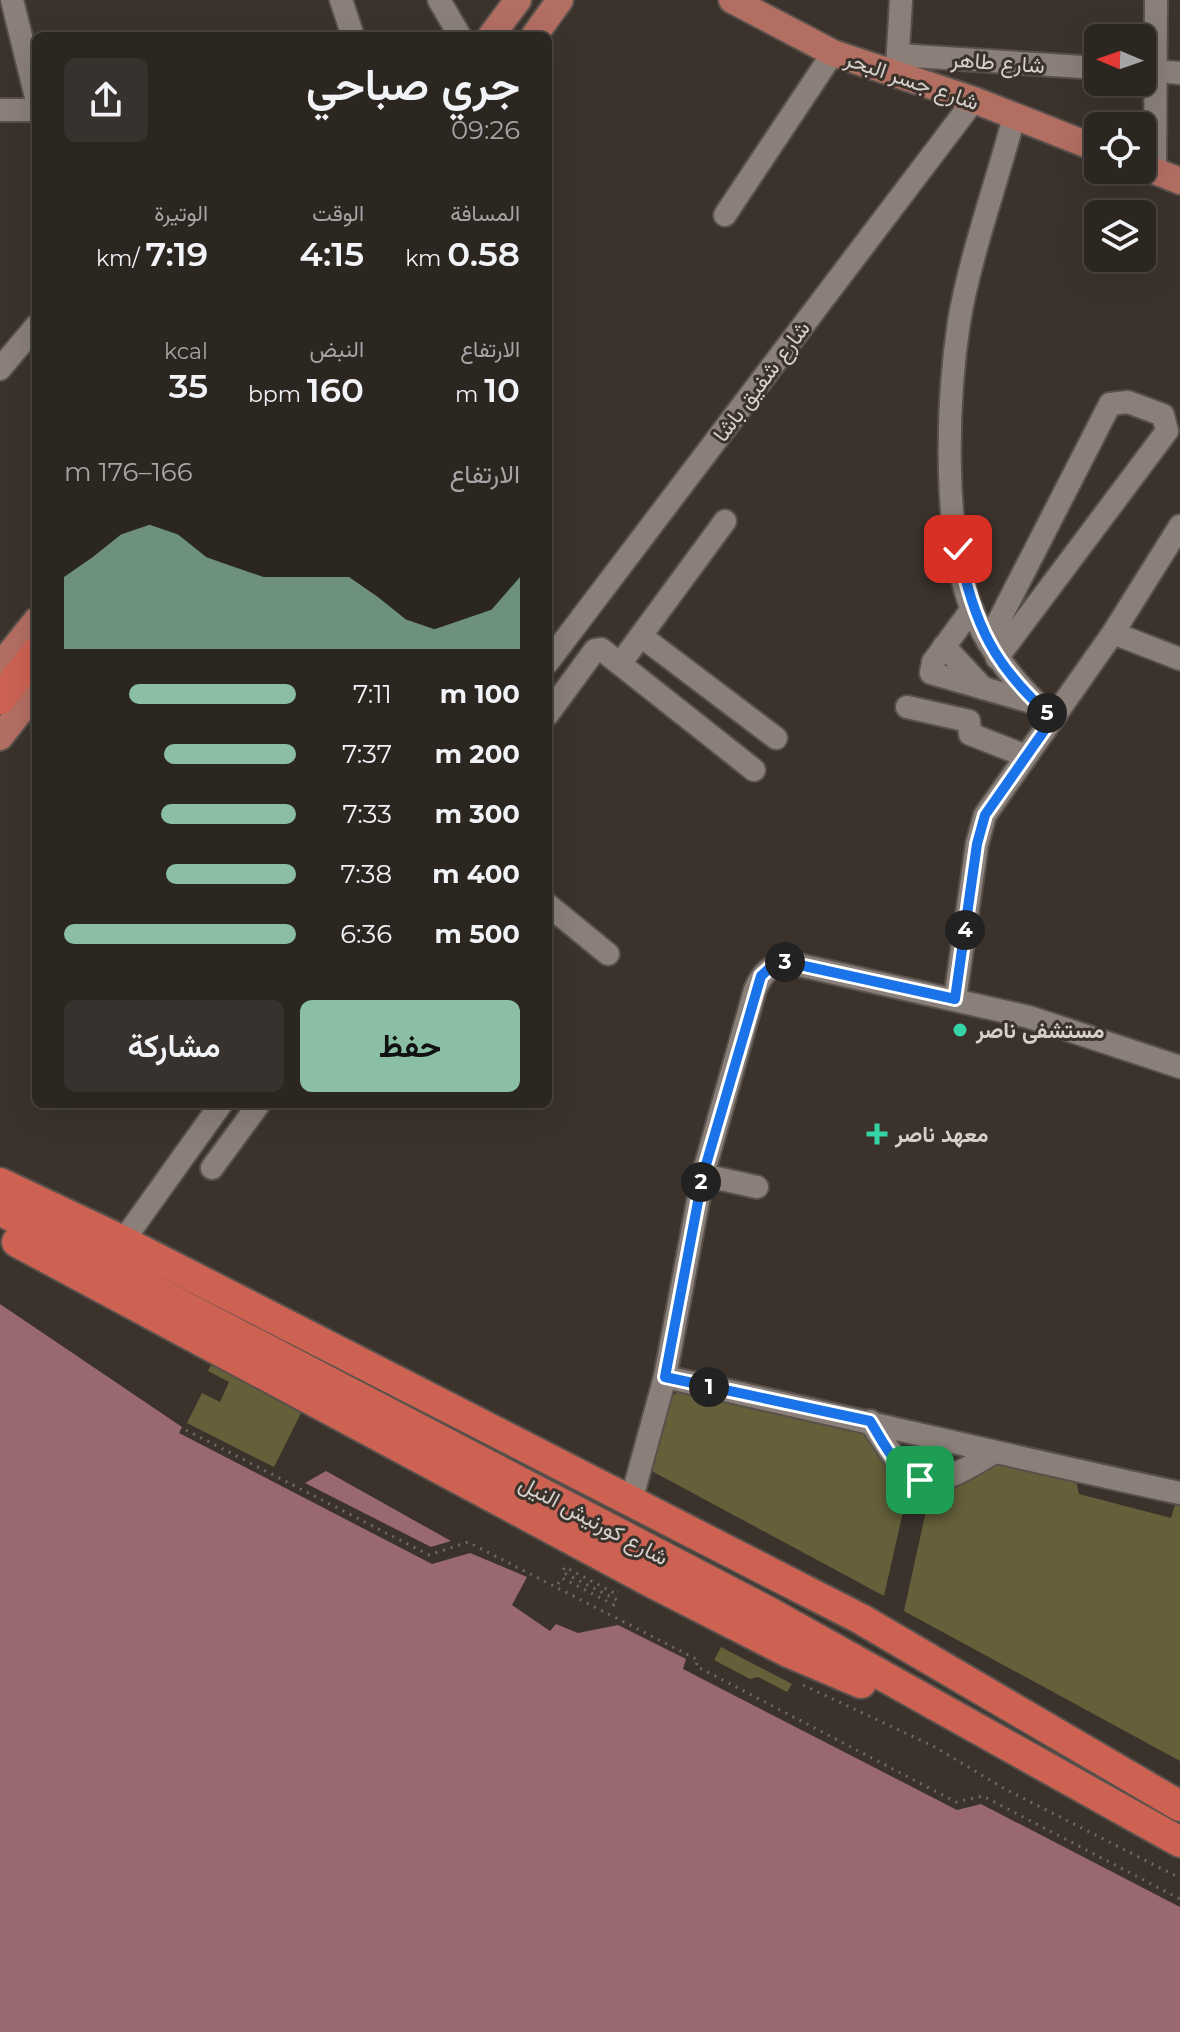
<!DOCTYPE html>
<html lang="ar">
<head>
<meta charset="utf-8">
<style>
	:root { --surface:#2c2621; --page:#38322e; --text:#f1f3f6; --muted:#a6a5a5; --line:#48433f; --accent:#8abfa5 }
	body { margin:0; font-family:Montserrat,Vazirmatn,sans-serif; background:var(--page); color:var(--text); direction:rtl; height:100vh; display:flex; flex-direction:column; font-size:30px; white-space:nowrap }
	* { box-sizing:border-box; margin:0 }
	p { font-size:26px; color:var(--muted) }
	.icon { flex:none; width:44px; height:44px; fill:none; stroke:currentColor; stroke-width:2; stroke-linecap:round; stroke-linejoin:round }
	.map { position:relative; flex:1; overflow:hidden; direction:ltr }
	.side { position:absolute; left:32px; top:32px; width:520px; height:1076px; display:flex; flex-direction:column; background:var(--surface); border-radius:12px; box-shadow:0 8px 32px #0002,0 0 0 2px var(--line); direction:rtl }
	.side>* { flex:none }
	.needle { width:52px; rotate:272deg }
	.buttons { position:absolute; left:1084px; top:24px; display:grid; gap:16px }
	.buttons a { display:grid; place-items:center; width:72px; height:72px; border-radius:12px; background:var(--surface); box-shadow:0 8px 32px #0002,0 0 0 2px var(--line); font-size:40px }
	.pin { position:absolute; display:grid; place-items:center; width:68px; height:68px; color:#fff; margin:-34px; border-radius:16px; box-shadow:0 4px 12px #0006 }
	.km { position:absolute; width:40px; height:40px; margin:-20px; border-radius:50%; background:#222; color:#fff; font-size:22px; line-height:40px; text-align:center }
	.round { display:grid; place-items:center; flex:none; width:84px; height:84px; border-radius:12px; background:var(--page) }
	.head { display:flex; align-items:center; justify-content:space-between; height:136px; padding:0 32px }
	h1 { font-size:44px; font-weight:600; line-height:60px }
	.figures { display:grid; grid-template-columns:repeat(3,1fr); gap:12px; height:136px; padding:8px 32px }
	.figures div { display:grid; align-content:center }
	.figures b { font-size:34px; font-weight:600 }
	.figures small { font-size:22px; font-weight:400 }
	.figures p { font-size:22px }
	.chart { height:224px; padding:16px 32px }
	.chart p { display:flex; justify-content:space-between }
	.chart svg { width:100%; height:144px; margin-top:8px; fill:var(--accent); opacity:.7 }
	.primary-button { display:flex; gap:16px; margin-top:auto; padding:16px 32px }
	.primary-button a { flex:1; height:92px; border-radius:12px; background:var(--accent); color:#111; font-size:32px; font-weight:600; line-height:92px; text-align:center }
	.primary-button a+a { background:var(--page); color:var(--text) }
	ul { padding:0 32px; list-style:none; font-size:26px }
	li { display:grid; grid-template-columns:128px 96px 1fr; align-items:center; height:60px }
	li i { height:20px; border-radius:10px; background:var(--accent) }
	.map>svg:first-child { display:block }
</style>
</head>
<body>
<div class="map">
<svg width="1180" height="2032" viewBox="0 0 1180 2032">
	<rect width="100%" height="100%" fill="#3b322c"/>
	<g fill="#655f3a">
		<polygon points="212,1363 303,1409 274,1467 187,1423 202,1393 220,1402 229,1382 208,1371"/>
		<polygon points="679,1391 692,1391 872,1436 909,1485 884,1596 648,1469 668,1399"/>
		<polygon points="990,1463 1076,1480 1079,1494 1171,1518 1175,1505 1180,1506 1180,1761 904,1611 929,1497"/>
		<polygon points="721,1647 792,1684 787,1692 758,1677 750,1679 714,1660"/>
	</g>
	<g fill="#996871">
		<polygon points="0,1304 182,1427 179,1433 432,1564 470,1553 527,1577 512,1605 550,1631 556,1624 578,1633 618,1625 686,1659 683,1669 957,1810 981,1804 1180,1907 1180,2032 0,2032"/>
		<polygon points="326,1471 451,1541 431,1547 305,1483"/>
	</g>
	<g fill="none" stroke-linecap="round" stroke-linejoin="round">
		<defs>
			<g id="minor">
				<polyline points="12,0 36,97"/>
				<polyline points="341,0 353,36"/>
				<polyline points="439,0 460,36"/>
				<polyline points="898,55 1098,68"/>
				<polyline points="897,67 901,0"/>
				<polyline points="1143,70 1180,73"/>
				<polyline points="0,110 36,110"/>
				<path d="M1014,117c-17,65 -44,139 -55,205 -12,78 -17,217 14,290 18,43 46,76 80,106"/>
				<polyline points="1155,171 1156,0"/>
				<polyline points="725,215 833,53"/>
				<polyline points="0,369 36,326"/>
				<polyline points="972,609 933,662 931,673 1035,703"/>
				<polyline points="1113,633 1180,659"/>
				<polyline points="641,636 776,738"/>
				<polyline points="988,642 1110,404 1128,402 1163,415 1167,431 997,658"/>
				<polyline points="944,646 983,688"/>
				<polyline points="548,662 974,100"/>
				<polyline points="620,664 725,521"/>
				<polyline points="907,707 969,721 970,734 1026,756"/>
				<polyline points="548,714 595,650 601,649 754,770"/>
				<polyline points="548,905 608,954"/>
				<polyline points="955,999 977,844 985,815 1113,633 1180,526"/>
				<polyline points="212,1168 259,1104"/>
				<polyline points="703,1175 757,1187"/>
				<polyline points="123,1241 221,1104"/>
				<path d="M665,1377c172,37 343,79 515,116"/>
				<path d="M870,1421c44,69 51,76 123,32"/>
				<path d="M631,1501l34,-124 38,-202 52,-185c7,-17 14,-23 31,-28l243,55 151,50"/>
			</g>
			<g id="major">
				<polyline points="732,0 833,53 974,100 1098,149"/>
				<polyline points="491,36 518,0"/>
				<polyline points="534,36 560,0"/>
				<polyline points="1142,166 1180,181"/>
				<polyline points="0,666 36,621"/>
				<polyline points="0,737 36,691"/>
			</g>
			<g id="highway">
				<polyline points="0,699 36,653"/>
				<polyline points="0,1183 123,1241 861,1619 1180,1806"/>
				<polyline points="0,1210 769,1612 1180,1842"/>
				<polyline points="17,1242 653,1583 788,1652 861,1683"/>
			</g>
		</defs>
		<use href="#minor" stroke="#58504b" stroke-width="26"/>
		<use href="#major" stroke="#58504b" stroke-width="30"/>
		<use href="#highway" stroke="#58504b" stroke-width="34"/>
		<g stroke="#706863" stroke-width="3" stroke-dasharray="2 6" stroke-linecap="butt">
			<polyline points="186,1430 429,1555 468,1542 698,1660 696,1666 956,1802 983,1796 1180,1899"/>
			<polyline points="558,1584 562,1578 614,1605 617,1600 562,1572 565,1567 616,1594 618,1591"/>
			<polyline points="803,1685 933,1746 1005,1789 1180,1878"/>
		</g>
		<use href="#minor" stroke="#8b8079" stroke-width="22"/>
		<use href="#major" stroke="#b36e62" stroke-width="26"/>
		<use href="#highway" stroke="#cd6253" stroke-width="30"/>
	</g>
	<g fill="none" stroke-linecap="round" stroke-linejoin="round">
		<defs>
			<path id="route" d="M920,1480c-25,-11 -36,-37 -50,-59l-205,-44 38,-202 58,-199 11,-10 14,-4 169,37 22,-155 8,-29 68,-97c-61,-53 -77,-92 -95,-169"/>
		</defs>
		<use href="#route" stroke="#fff" stroke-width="16"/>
		<use href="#route" stroke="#1a73e8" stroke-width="10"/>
	</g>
	<g fill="#35d4a7" stroke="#3b322c" stroke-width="3">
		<circle cx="960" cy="1030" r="8"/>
		<path d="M873 1122h8v8h8v8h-8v8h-8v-8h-8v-8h8z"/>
	</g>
	<g text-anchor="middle" stroke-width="6" stroke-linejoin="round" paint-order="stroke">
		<g font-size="22" fill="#d6d0cc" stroke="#3b322c">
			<text transform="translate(998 62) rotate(4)" y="8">شارع طاهر</text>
			<text transform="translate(912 80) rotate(19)" y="8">شارع جسر البحر</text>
			<text transform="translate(761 381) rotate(-53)" y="8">شارع شفيق باشا</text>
			<text transform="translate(594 1520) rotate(28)" y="8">شارع كورنيش النيل</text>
		</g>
		<g font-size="22" font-weight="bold" fill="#d6d0cc" stroke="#3b322c" text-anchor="start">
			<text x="976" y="1038">مستشفى ناصر</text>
			<text x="895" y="1142">معهد ناصر</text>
		</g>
	</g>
</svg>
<div class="buttons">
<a><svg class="needle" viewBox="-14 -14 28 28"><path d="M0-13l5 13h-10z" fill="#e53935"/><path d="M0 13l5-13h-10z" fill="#a6a5a5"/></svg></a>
<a><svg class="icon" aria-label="locate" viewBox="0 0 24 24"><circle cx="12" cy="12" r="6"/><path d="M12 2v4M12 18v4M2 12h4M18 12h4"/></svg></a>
<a><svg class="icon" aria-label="layers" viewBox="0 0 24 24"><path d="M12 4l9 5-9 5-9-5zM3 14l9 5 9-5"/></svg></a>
</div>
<div class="pin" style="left:920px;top:1480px;background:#1e9e55"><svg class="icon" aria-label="arrive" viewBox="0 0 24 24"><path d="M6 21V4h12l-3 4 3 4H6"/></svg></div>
<div class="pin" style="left:958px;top:549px;background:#d93025"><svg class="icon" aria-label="check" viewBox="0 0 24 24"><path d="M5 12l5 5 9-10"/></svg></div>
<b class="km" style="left:709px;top:1387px">1</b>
<b class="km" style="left:701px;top:1182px">2</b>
<b class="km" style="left:785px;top:962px">3</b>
<b class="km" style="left:965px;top:930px">4</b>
<b class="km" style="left:1047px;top:713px">5</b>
<section class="side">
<div class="head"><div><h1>جري صباحي</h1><p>09:26</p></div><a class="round"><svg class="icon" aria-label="share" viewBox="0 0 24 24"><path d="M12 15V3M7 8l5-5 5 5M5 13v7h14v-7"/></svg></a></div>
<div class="figures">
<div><p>المسافة</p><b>0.58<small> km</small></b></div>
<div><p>الوقت</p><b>4:15</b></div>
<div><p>الوتيرة</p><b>7:19<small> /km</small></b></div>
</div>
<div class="figures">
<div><p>الارتفاع</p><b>10<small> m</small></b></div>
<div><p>النبض</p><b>160<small> bpm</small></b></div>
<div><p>kcal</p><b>35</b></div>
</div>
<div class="chart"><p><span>الارتفاع</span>166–176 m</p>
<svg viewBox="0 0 160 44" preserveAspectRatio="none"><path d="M0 44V22L10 16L20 9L30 6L40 9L50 16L60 19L70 22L80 22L90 22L100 22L110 28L120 35L130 38L140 35L150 32L160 22V44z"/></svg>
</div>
<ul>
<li><b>100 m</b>7:11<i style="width:72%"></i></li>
<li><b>200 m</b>7:37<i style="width:57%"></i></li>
<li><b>300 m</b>7:33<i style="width:58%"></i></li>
<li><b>400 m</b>7:38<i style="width:56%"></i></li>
<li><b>500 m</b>6:36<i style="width:100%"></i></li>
</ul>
<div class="primary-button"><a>حفظ</a><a>مشاركة</a></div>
</section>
</div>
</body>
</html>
